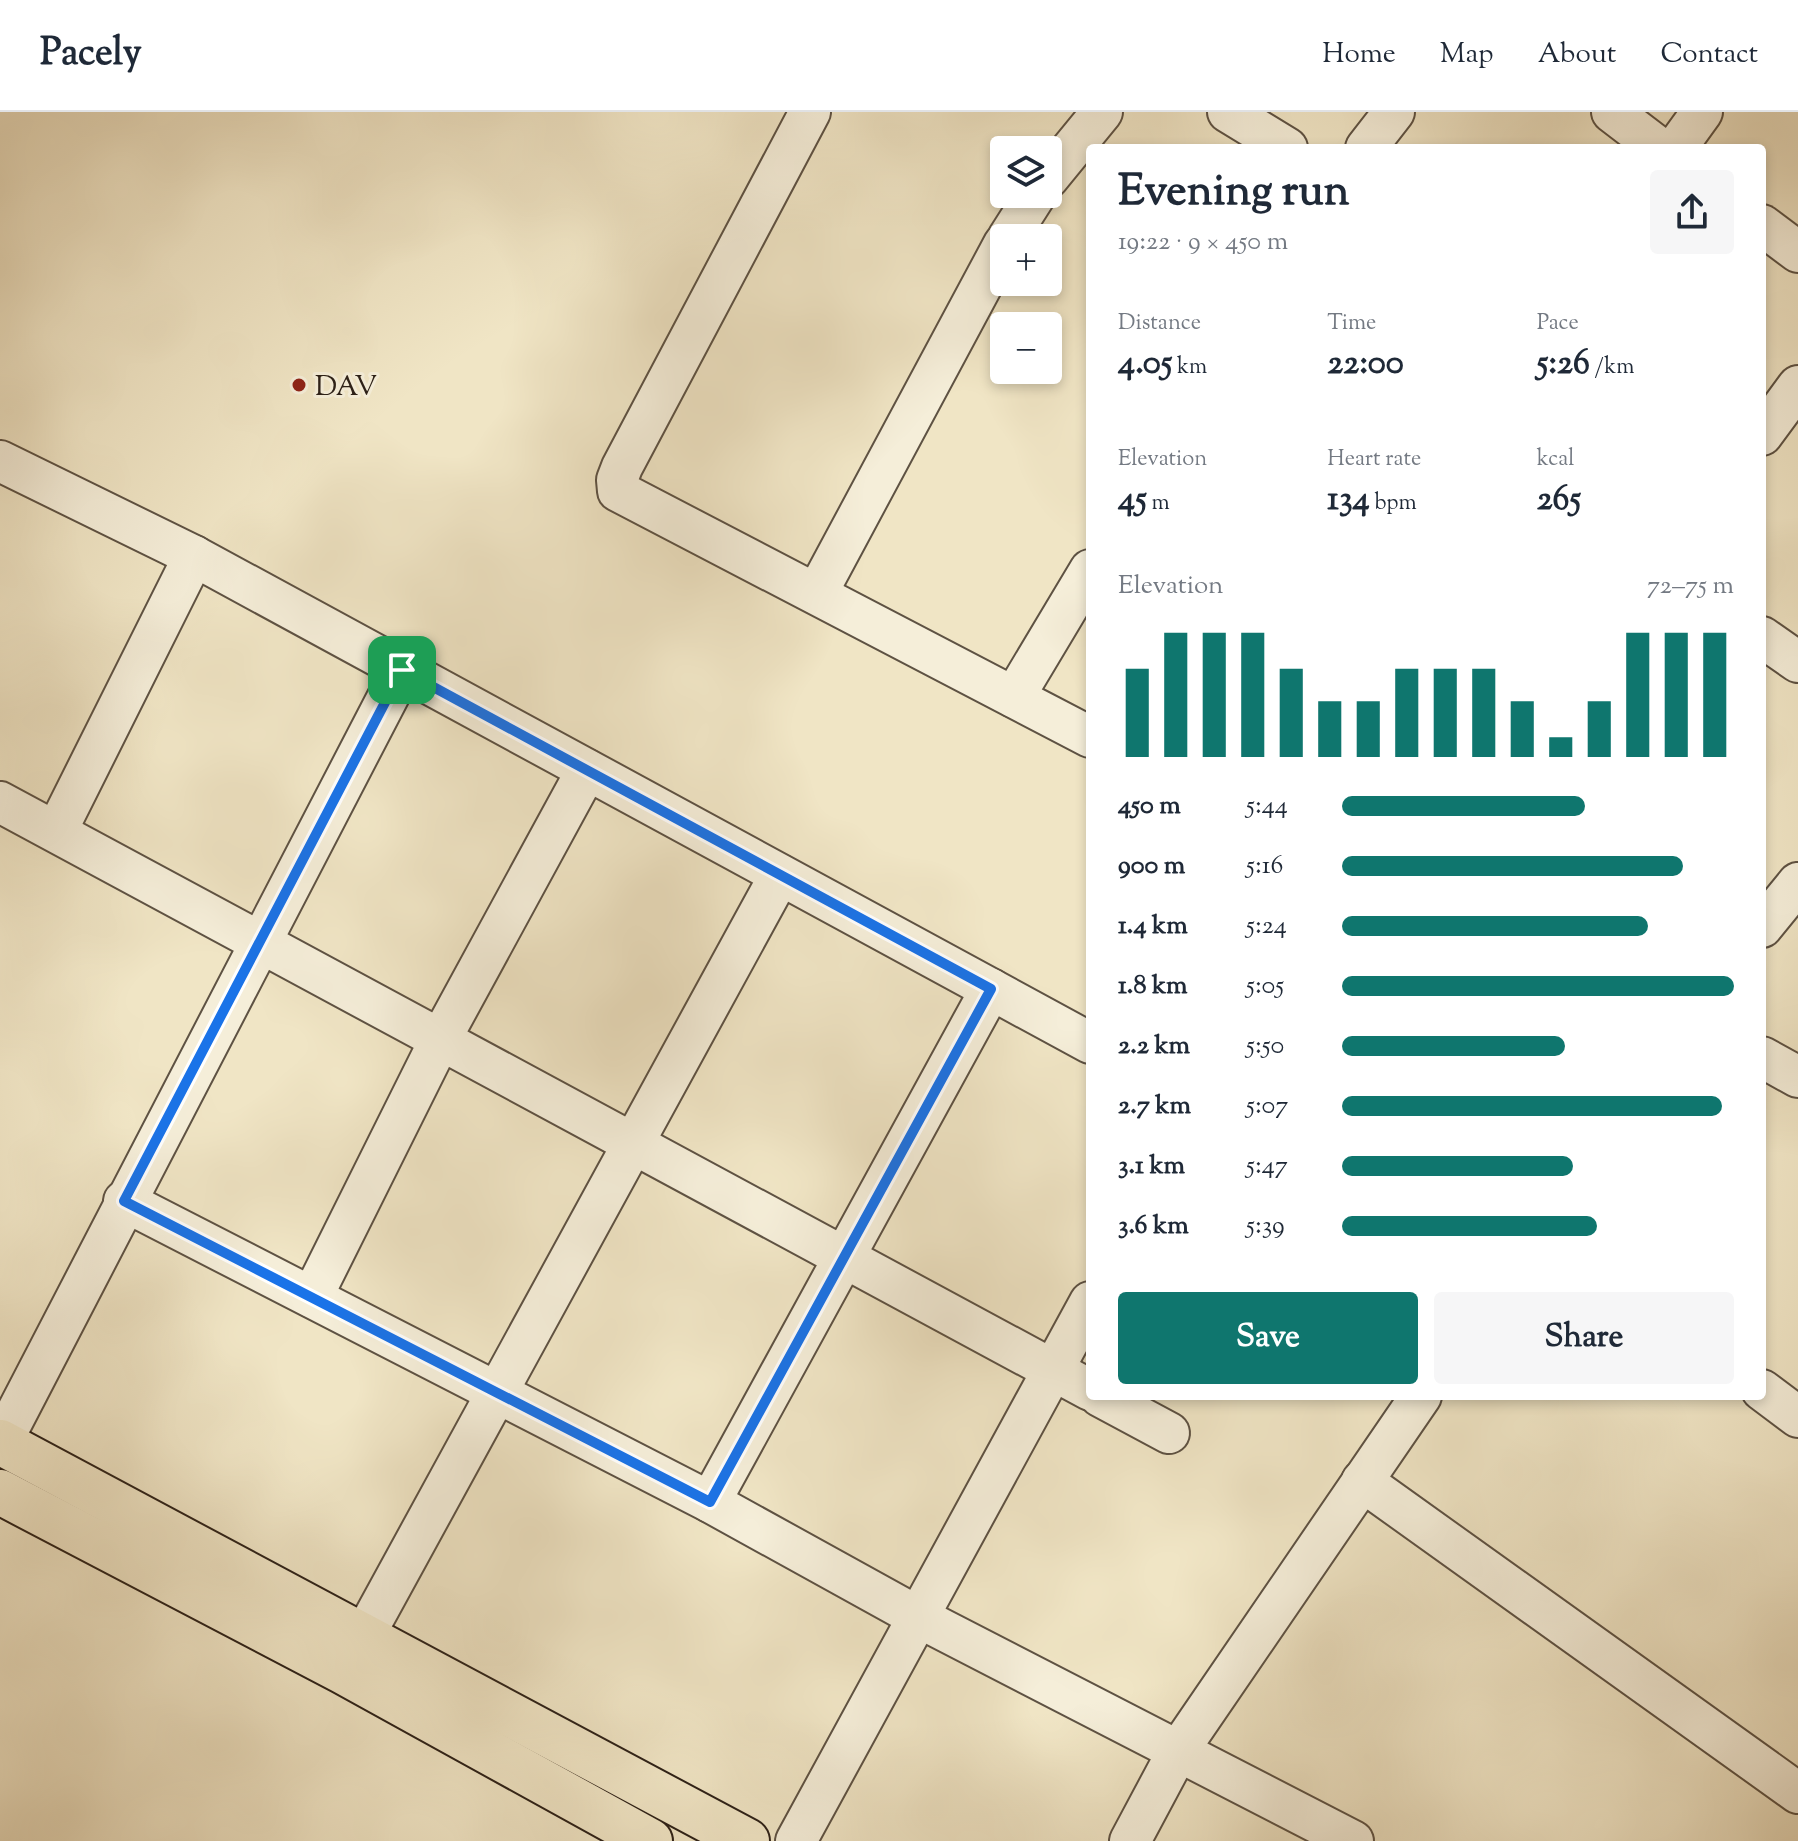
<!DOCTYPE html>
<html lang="en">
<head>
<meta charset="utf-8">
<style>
	:root { --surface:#fff; --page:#f6f6f7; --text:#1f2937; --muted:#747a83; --line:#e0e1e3; --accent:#0f766e }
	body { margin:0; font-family:"Sorts Mill Goudy",serif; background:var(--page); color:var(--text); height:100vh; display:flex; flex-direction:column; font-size:30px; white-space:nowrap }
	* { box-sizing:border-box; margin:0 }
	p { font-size:26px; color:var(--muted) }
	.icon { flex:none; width:44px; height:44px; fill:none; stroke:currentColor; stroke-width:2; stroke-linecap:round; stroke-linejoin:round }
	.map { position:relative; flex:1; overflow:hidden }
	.panel { position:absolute; left:1086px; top:32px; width:680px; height:1256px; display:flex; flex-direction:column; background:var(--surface); border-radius:8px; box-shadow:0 4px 12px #0003 }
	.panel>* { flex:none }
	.controls { position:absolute; left:990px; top:24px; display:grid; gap:16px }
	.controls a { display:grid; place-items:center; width:72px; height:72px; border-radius:8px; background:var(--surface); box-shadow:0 4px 12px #0003; font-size:40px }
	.pin { position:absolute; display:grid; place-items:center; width:68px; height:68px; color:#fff; margin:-34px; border-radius:16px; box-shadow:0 4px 12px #0006 }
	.round { display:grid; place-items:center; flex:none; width:84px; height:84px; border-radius:8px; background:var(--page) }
	.headline { display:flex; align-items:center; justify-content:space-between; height:136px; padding:0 32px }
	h1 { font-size:44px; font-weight:800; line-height:60px }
	.figures { display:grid; grid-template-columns:repeat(3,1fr); gap:12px; height:136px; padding:8px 32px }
	.figures div { display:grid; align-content:center }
	.figures b { font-size:34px; font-weight:800 }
	.figures small { font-size:22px; font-weight:400 }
	.figures p { font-size:22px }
	.chart { height:224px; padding:16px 32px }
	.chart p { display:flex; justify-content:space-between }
	.chart svg { width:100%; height:144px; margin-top:8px; stroke:var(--accent); stroke-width:6 }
	.action { display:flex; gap:16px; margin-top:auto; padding:16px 32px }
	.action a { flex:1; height:92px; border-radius:8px; background:var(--accent); color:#fff; font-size:32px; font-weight:800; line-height:92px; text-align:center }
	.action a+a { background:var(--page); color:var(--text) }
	ul { padding:0 32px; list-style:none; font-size:26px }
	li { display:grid; grid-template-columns:128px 96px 1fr; align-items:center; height:60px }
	li i { height:20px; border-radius:10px; background:var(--accent) }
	header { display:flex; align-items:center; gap:48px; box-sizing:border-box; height:112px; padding:0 40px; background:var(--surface); border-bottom:2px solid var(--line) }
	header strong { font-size:38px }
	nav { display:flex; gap:44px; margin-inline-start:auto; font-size:28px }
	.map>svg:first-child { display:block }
</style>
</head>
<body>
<header>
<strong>Pacely</strong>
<nav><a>Home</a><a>Map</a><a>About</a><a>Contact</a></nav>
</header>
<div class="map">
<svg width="1798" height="1729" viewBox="0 0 1798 1729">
	<rect width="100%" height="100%" fill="#f0e5c5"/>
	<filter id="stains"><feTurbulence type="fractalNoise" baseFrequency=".0025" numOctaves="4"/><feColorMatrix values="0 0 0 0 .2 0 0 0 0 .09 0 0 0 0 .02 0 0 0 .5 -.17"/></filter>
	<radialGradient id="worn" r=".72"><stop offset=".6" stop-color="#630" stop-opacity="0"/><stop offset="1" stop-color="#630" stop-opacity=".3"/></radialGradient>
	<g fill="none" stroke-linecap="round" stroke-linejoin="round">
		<defs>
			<g id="minor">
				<polyline points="810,0 622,355 617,368 618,379 1090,625"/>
				<polyline points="1228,0 1287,36"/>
				<polyline points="1612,0 1659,36"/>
				<polyline points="1366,36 1394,0"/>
				<polyline points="1676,36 1702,0"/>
				<polyline points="1048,66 1102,0"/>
				<polyline points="1762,113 1798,140"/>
				<polyline points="1008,126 1036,82"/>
				<polyline points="1762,323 1798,274"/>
				<polyline points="0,349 194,444 1090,931"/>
				<polyline points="817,481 1004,132"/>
				<polyline points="1762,525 1798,550"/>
				<polyline points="1014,585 1090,458"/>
				<polyline points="0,690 1090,1278"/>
				<polyline points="57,718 194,444"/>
				<polyline points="1762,815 1798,771"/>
				<polyline points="1762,945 1798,965"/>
				<polyline points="124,1089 710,1390 920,1506 1353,1729"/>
				<polyline points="312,1185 440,928 587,658"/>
				<polyline points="1762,1278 1798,1305"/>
				<polyline points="1100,1284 1169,1321"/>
				<polyline points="1,1331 402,558"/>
				<polyline points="1362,1369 1798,1681"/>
				<polyline points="710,1390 991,877"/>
				<polyline points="365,1522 780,763"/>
				<polyline points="796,1729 1090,1190"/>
				<polyline points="1130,1729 1178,1639 1421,1284"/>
			</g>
			<g id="major">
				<polyline points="0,1330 747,1729"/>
				<polyline points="0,1380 342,1559 650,1729"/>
			</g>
		</defs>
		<use href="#minor" stroke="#5e5243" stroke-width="44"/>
		<use href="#major" stroke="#2d2118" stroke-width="48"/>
		<use href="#minor" stroke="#f5eed9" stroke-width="40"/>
		<use href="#major" stroke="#f0e5c5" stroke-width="44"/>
	</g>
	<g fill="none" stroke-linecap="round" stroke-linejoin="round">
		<defs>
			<polygon id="route" points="402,558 991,877 710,1390 124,1089"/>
		</defs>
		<use href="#route" stroke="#fff" stroke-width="16"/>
		<use href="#route" stroke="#1a73e8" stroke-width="10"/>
	</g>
	<circle fill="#8f2418" stroke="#f5eed9" stroke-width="3" cx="299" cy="273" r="8"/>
	<g text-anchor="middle" stroke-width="6" stroke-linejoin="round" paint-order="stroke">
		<g font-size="28" fill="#2d2118" stroke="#f5eed9" text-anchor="start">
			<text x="315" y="283">DAV</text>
		</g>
	</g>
	<rect width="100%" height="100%" filter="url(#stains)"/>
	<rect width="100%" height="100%" fill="url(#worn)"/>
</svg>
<div class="controls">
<a><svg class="icon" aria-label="layers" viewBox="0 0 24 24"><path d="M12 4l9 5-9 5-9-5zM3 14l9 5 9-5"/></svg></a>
<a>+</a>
<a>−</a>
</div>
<div class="pin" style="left:402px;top:558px;background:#1e9e55"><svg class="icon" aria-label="arrive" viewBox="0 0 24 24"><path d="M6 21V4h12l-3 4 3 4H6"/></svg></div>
<section class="panel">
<div class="headline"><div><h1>Evening run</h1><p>19:22 · 9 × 450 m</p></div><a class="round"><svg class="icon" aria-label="share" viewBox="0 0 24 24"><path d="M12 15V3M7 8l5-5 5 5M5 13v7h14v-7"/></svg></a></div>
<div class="figures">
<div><p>Distance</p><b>4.05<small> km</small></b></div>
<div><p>Time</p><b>22:00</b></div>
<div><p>Pace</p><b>5:26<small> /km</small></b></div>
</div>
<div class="figures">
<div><p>Elevation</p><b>45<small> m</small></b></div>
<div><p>Heart rate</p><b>134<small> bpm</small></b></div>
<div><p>kcal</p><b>265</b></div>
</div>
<div class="chart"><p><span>Elevation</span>72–75 m</p>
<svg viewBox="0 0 160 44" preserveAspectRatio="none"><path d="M5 44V17M15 44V6M25 44V6M35 44V6M45 44V17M55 44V27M65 44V27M75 44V17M85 44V17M95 44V17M105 44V27M115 44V38M125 44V27M135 44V6M145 44V6M155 44V6"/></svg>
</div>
<ul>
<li><b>450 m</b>5:44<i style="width:62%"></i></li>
<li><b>900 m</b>5:16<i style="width:87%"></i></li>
<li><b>1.4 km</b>5:24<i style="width:78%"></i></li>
<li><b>1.8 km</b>5:05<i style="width:100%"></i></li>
<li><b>2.2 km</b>5:50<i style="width:57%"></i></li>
<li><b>2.7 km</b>5:07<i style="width:97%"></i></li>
<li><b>3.1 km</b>5:47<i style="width:59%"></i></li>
<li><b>3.6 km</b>5:39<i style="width:65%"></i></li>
</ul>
<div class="action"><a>Save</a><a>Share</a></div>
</section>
</div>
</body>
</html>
